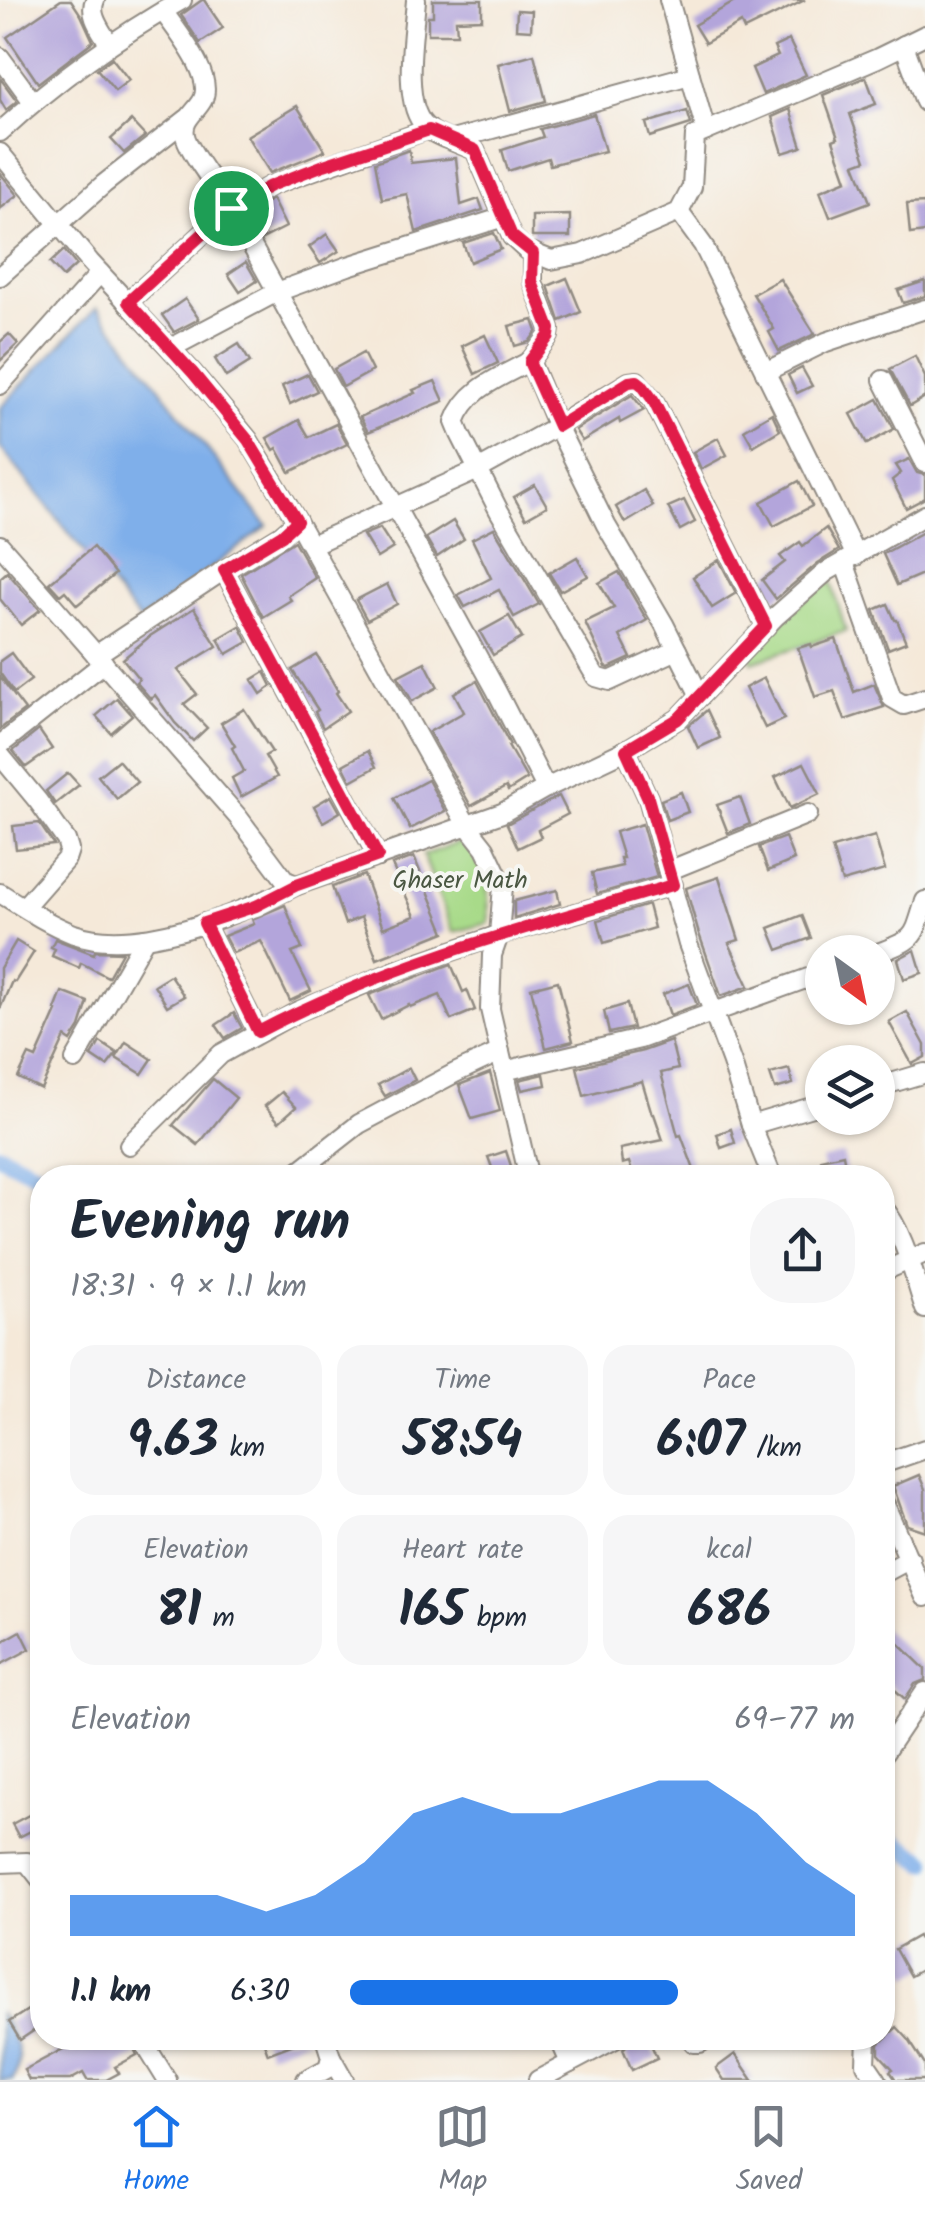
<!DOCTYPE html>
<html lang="en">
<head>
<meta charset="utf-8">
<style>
	:root { --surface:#fff; --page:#f6f6f7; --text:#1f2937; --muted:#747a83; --line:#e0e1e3; --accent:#1a73e8 }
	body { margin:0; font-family:Kalam,sans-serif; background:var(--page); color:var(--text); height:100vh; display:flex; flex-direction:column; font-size:38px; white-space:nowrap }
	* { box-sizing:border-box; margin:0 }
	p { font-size:32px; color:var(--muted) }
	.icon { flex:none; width:55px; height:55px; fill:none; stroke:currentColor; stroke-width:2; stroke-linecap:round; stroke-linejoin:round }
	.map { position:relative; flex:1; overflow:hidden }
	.side { position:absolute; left:30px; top:1165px; width:865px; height:885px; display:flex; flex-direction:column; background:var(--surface); border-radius:40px; box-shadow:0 2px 8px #0004 }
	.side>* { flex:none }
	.needle { width:65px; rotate:147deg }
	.tools { position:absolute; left:805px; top:935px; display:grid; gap:20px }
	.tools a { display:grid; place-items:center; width:90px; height:90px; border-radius:50%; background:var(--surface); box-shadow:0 2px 8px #0004; font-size:50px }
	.pin { position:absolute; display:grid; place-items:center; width:85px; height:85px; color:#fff; margin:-42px; border:5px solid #fff; border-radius:50%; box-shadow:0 2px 10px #0007 }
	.round { display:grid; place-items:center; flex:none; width:105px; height:105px; border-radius:40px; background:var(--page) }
	.overview { display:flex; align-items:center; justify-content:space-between; height:170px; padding:0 40px }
	h1 { font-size:55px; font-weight:700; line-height:75px }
	.stats { display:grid; grid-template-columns:repeat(3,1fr); gap:15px; height:170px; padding:10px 40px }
	.stats div { display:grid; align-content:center; border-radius:25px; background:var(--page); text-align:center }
	.stats b { font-size:50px; font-weight:700 }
	.stats small { font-size:28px; font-weight:400 }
	.stats p { font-size:28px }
	.chart { height:280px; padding:20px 40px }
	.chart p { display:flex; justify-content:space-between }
	.chart svg { width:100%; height:180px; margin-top:10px; fill:var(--accent); opacity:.7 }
	ul { padding:0 40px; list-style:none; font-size:32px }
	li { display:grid; grid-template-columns:160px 120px 1fr; align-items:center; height:75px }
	li i { height:25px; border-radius:12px; background:var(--accent) }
	.tab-bar { display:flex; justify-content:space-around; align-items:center; height:140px; border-top:2px solid var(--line); background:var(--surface); font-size:28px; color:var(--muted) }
	.tab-bar a { display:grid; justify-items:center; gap:5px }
	.tab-bar .selected { color:var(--accent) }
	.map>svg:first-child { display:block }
</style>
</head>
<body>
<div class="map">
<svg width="925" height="2080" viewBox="0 0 925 2080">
	<rect width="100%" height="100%" fill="#f6f6f2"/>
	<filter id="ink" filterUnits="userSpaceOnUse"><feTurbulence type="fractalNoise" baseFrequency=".01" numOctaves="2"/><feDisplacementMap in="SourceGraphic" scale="20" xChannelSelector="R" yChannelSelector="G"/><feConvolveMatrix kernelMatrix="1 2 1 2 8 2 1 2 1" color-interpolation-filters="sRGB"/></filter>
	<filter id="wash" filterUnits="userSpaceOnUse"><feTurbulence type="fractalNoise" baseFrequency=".0048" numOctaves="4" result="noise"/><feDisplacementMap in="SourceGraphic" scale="40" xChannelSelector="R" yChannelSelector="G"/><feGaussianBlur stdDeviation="2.25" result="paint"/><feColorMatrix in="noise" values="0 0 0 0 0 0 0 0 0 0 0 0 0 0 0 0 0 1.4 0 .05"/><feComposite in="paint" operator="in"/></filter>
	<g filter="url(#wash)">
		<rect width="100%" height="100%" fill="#f5e9d9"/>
		<g fill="#a8da89" stroke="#6a825a" stroke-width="2.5">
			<polygon points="829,575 846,631 752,662 749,652"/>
			<polygon points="467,840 487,874 489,923 453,932 423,855"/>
		</g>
		<g fill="#7fafea" stroke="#556d8a" stroke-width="2.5">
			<polygon points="97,307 267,526 140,621 0,447 0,408"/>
			<path d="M0,2013c13,22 26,41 13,67h-13z"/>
		</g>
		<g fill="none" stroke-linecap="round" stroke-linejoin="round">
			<g stroke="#7fafea" stroke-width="18">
				<polyline points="0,1155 45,1178"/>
				<polyline points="882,1833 925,1862"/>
			</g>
		</g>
		<g id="blocks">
			<g fill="#b3a5db">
				<polygon points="61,0 71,0 81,15 93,41 38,83 7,37"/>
				<polygon points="202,0 204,0 223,28 200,43 181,15"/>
				<polygon points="433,0 482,0 482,19 456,20 457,34 428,34 428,16 433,16"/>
				<polygon points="738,0 805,0 744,30 741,23 705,43 694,25"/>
				<polygon points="517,10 532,11 531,30 516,29"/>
				<polygon points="789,40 806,75 763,94 752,68 778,56 774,47"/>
				<polygon points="534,54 546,101 510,111 498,64"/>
				<polygon points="112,58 129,80 115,91 97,69"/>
				<polygon points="866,77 876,104 850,114 866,160 855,164 870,202 830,217 820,191 847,180 833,140 838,138 823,95"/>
				<polygon points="0,78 17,101 6,110 0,100"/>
				<polygon points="297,106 325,151 270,173 247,136"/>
				<polygon points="790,109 802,147 783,153 772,117"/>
				<polygon points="687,111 691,124 650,137 646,123"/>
				<polygon points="594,114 605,151 550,165 548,158 508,171 502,150 543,137 540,129"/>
				<polygon points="131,121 145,136 124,153 111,139"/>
				<polygon points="409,150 411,163 456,158 461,205 479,199 483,210 416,232 407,194 382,199 375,162"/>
				<polygon points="0,173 18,195 0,209"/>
				<polygon points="272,199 286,227 262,239 248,213"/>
				<polygon points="925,203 925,232 910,234 907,204"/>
				<polygon points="570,215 570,237 532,237 532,216"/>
				<polygon points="494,233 501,249 470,262 463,243"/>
				<polygon points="327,234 339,251 320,263 309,247"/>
				<polygon points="64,250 76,265 63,277 50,263"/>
				<polygon points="246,262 257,281 240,292 228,274"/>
				<polygon points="567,278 581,312 560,321 548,286"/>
				<polygon points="780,279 815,334 779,351 769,332 774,329 753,294"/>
				<polygon points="925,281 925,296 903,303 898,290"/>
				<polygon points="185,299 199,319 174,332 162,315"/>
				<polygon points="533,320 537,331 529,342 515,346 509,326"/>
				<polygon points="9,334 18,344 0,361 0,342"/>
				<polygon points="485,335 498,363 475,374 462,346"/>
				<polygon points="239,344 250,362 226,377 215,359"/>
				<polygon points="363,353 372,371 343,387 334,369"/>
				<polygon points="915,356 925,377 925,397 910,406 890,369"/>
				<polygon points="802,368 812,386 797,393 788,375"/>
				<polygon points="308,374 317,391 290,404 282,386"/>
				<polygon points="435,381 444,401 368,432 360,417 415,393 413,390"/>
				<polygon points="632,395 644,410 620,423 619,419 582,441 575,430"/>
				<polygon points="878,399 894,429 867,444 851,414"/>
				<polygon points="772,413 780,430 753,446 744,430"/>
				<polygon points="299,420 309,437 336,424 347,444 290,472 277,448 274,450 267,438"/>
				<polygon points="718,438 727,455 701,469 693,452"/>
				<polygon points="909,459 917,473 925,475 925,498 906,508 892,480 901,473 896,465"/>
				<polygon points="799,481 812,506 774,526 761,502"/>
				<polygon points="535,485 547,506 526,518 514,497"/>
				<polygon points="644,490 653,506 625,523 616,507"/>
				<polygon points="684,500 695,522 680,530 668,507"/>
				<polygon points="453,521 464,539 437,557 426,538"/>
				<polygon points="380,528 393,548 377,558 363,535"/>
				<polygon points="494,528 539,604 514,617 499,590 465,607 458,595 491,578 472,539"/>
				<polygon points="826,528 839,550 818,563 776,599 762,580 785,562 780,556 800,542 803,546"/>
				<polygon points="925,531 925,573 897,585 883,554"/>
				<polygon points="294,541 315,578 288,596 291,600 263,617 241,574"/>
				<polygon points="93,547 115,574 77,605 65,591 60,595 49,583"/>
				<polygon points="577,557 588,576 560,591 549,573"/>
				<polygon points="719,560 736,593 712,608 693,577"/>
				<polygon points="7,572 40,610 21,625 0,599 0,578"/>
				<polygon points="619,572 647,620 620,636 631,658 609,668 606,667 585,622 614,608 599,583"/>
				<polygon points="387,584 397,604 367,620 356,600"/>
				<polygon points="888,604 895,620 897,620 906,642 888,649 874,610"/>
				<polygon points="194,608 217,646 178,670 197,694 184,704 207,728 193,741 175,723 155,695 151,699 136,682 139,679 123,659 150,636"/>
				<polygon points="509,616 522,638 493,655 480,632"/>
				<polygon points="240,626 248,642 227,654 218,639"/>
				<polygon points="836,639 854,692 874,684 884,707 845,720 834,691 815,697 798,648 811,644 812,647"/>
				<polygon points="11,653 31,680 14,693 0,673 0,661"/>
				<polygon points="317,655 338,691 336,693 348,711 323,728 315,712 318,710 292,670"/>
				<polygon points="425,662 438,687 412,701 398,676"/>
				<polygon points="265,672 272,686 261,694 252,680"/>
				<polygon points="0,677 25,710 0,729"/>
				<polygon points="764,678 784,719 765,728 745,688"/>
				<polygon points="477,681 510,745 508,746 527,779 508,791 506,787 471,806 429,732 464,712 454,693"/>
				<polygon points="117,698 132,715 111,733 96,716"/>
				<polygon points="244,709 272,752 265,756 277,777 241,797 232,778 244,771 232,748 235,746 221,723"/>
				<polygon points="707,710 720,738 698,748 688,726"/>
				<polygon points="39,730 52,749 26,767 13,751"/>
				<polygon points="368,751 376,767 351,781 343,765"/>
				<polygon points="118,760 137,782 117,799 98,776"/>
				<polygon points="804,763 820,794 790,808 775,777"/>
				<polygon points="68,773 79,785 55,804 46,791"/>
				<polygon points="428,780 445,811 410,829 394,798"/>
				<polygon points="681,792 688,812 667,820 661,800"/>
				<polygon points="331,796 340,812 323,822 314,806"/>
				<polygon points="559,796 568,814 538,830 541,837 518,848 507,824"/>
				<polygon points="740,797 750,824 728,833 717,805"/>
				<polygon points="39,823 54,845 16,849 13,826"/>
				<polygon points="642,824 657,877 597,894 592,873 622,866 620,858 623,858 615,832"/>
				<polygon points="875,836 885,870 842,882 832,848"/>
				<polygon points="785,837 794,860 768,871 759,847"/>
				<polygon points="414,857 445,932 377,959 361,917 345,924 332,887 364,875 383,928 396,923 415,916 392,865"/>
				<polygon points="719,877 739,940 729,943 749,986 721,996 698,931 686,888"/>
				<polygon points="557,890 560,904 514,918 514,901"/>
				<polygon points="285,905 302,949 292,953 311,991 290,1001 261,941 233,953 224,936 254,924 252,919"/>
				<polygon points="648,905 654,928 604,943 598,920"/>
				<polygon points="802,915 811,938 778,950 769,928"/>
				<polygon points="55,939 94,954 95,951 122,952 108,977 81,963 79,968 52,956 55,949 51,947"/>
				<polygon points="16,941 34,952 15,982 12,981 0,1009 0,968"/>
				<polygon points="915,950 922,973 904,979 898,959"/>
				<polygon points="451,964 463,992 467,990 475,1010 451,1020 440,995 410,1007 409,1005 381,1019 369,995"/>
				<polygon points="170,975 184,996 167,1006 154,985"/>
				<polygon points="558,981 573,1041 546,1048 531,988"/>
				<polygon points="689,984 697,1005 670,1015 663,994"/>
				<polygon points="62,992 88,1002 80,1027 71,1041 65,1037 41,1089 18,1078 29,1055 36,1058 57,1011 55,1010"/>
				<polygon points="627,1004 633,1028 609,1033 604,1011"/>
				<polygon points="907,1012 925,1045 925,1057 912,1064 889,1022"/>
				<polygon points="234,1013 242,1028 225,1038 216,1025"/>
				<polygon points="671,1041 678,1069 661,1073 678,1136 681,1135 695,1172 680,1178 634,1178 629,1162 622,1164 620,1149 663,1140 654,1114 652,1114 642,1081 584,1096 577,1067 643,1051"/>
				<polygon points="100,1042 117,1053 107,1066 92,1056"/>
				<polygon points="126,1042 152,1059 142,1074 116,1058"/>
				<polygon points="409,1068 415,1080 385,1096 378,1085"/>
				<polygon points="789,1069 793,1084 775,1089 770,1074"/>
				<polygon points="490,1073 500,1111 472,1119 459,1085"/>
				<polygon points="544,1074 546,1085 522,1090 519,1080"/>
				<polygon points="213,1079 236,1098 198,1145 173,1125"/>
				<polygon points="282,1092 296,1107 279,1122 265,1106"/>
				<polygon points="731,1129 735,1143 721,1148 717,1134"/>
				<polygon points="506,1151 515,1178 496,1178 488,1157"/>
				<polygon points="843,1154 847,1176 825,1178 821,1159"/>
				<polygon points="919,1475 925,1489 925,1531 907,1525 893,1486"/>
				<polygon points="882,1627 925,1669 925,1680 915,1684 905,1699 882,1678"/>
				<polygon points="21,1631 30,1649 0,1665 0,1643"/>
				<polygon points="42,1808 42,1825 19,1837 12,1824"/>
				<polygon points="918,1936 925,1949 925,1968 910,1976 895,1949"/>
				<polygon points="42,2001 42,2025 20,2040 9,2022"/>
				<polygon points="897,2027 909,2040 925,2065 925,2080 896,2080 890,2071 893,2069 879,2054 879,2044"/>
				<polygon points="56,2038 92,2038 98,2047 116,2038 129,2038 137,2055 115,2067 119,2073 106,2080 87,2080 83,2073 70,2080 29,2080 24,2070 63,2049"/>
				<polygon points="262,2038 306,2038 307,2039 268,2054"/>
				<polygon points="629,2038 648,2038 657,2058 632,2070 623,2049 628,2044"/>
				<polygon points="735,2054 753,2080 724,2080 716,2068"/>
			</g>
		</g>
	</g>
	<g filter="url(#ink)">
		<use href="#blocks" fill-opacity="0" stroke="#908a82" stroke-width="2.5"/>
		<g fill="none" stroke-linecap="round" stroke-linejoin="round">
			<defs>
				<g id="minor">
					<path d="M95,0c-7,15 7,31 14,44"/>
					<path d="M416,0c-2,31 -15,103 9,126 12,12 34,17 50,24l37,87 14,13 25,10 31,-6 97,-42 13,-25 3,-51 183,-78 47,-23"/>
					<polyline points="669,0 706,131"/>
					<path d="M163,11c14,21 53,66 39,90 -7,12 -20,19 -17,34 2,14 36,58 46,73l265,482 50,98"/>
					<polyline points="904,45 925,102"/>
					<polyline points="0,57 33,102"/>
					<path d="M0,132c56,-51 116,-95 182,-132"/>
					<polyline points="452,140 690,75"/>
					<polyline points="0,153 90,262 193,373 248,439 297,521 281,535 224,570 378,857"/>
					<polyline points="679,212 703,245 856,556"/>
					<polyline points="533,253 533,282 550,329 549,336 530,361 531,364 557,426 606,525 664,624 700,696"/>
					<polyline points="0,276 104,184 187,119"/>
					<polyline points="128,302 231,208 270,186 429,129"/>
					<polyline points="171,348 277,292 348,266 504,217"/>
					<path d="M530,361c-29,16 -63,27 -75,61l5,12 39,77 97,166 14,4 67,-31"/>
					<polyline points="765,372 826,342 925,309"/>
					<polyline points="883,380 925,463"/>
					<polyline points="0,385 100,273"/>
					<polyline points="297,521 467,825 485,848 503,886 499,935 492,955 490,1009 529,1178"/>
					<polyline points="0,545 238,817 286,881 297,885 502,813 546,788 626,750 678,719 775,617 826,572 925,515"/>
					<polyline points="311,545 478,470 557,426 629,382 637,381 653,400 766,626"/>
					<polyline points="844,562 892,698 904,705 925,698"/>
					<polyline points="96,655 224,570"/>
					<polyline points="0,745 104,663"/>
					<polyline points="626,750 648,798 688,944 732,1063 751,1125 771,1174"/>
					<polyline points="0,755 38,801 66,840 69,850 66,859 24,907"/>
					<polyline points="668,871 808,814"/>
					<path d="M0,893c24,15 48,31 74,41 63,22 166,-20 223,-49"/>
					<polyline points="204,923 258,1032"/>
					<path d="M878,953c39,-15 35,-14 47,-52"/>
					<polyline points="75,1060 145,938"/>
					<polyline points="504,1071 640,1039 822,973"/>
					<polyline points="878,1087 925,1073"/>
					<polyline points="751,1125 822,1104"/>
					<polyline points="129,1145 221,1054 297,1012 405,967 499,935 673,885"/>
					<polyline points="290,1178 359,1124 455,1073 500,1052"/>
					<path d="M882,1206c22,25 32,71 43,103"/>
					<polyline points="882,1272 925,1253"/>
					<polyline points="882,1464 925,1449"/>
					<polyline points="882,1498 925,1597"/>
					<polyline points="882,1574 910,1559"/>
					<polyline points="882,1756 925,1692"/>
					<polyline points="0,1863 27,1862 42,1881"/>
					<polyline points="141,2038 167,2080"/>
					<polyline points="559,2038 570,2063"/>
					<polyline points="690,2038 694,2043 700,2043 707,2038"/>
					<polyline points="867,2038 866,2064 877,2080"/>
					<polyline points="331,2057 344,2080"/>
					<polyline points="306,2080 328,2068 331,2057 325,2038"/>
					<polyline points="538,2080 617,2038"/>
				</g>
			</defs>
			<use href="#minor" stroke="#908a82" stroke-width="22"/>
			<use href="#minor" stroke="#fff" stroke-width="18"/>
		</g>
	</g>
	<g fill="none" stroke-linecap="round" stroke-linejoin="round" filter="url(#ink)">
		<defs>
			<path id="route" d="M429,130l46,20 37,86 21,17 -1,29 18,47 -1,7 -19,25v3l28,62 71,-44 8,-1 5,4 11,15 113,226 -88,93 -52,31 22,48 25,87c-142,41 -284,78 -415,147l-54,-109 52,-17 41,-21 81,-29 -154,-286 58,-35 15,-14 -49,-81 -55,-67 -65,-71 103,-94 39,-22 54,-21z"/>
		</defs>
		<use href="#route" stroke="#fff" stroke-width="20"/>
		<use href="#route" stroke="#e11d48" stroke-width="12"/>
	</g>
	<g text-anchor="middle" stroke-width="8" stroke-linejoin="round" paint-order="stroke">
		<g font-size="25" fill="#4a5742" stroke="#f6f6f2">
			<text x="460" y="888">Ghaser Math</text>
		</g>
	</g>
</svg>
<div class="tools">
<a><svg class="needle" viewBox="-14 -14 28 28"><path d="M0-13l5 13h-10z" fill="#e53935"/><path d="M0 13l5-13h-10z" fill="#747a83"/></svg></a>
<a><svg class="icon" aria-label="layers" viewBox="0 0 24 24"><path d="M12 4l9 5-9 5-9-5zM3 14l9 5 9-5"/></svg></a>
</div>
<div class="pin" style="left:231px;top:208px;background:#1e9e55"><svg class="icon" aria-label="arrive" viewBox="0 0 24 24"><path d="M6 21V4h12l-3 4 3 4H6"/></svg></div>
<section class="side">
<div class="overview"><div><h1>Evening run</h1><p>18:31 · 9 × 1.1 km</p></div><a class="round"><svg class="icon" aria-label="share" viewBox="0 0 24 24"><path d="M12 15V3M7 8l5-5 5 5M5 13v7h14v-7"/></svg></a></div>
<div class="stats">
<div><p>Distance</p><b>9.63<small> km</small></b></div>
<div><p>Time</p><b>58:54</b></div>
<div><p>Pace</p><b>6:07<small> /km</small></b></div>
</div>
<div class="stats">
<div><p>Elevation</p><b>81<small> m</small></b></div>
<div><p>Heart rate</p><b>165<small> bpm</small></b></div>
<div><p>kcal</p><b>686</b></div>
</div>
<div class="chart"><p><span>Elevation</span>69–77 m</p>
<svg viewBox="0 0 160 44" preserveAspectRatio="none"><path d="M0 44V34L10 34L20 34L30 34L40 38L50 34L60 26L70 14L80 10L90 14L100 14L110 10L120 6L130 6L140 14L150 26L160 34V44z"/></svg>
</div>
<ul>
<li><b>1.1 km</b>6:30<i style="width:65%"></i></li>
</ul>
</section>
</div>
<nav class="tab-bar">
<a class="selected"><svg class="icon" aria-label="home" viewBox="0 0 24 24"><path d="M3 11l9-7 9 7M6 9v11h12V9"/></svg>Home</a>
<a><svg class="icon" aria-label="map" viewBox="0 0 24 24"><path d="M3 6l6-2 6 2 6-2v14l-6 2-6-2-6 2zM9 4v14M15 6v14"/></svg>Map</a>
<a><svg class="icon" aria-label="saved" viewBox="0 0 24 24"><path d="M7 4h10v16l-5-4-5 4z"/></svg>Saved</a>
</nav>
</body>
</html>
